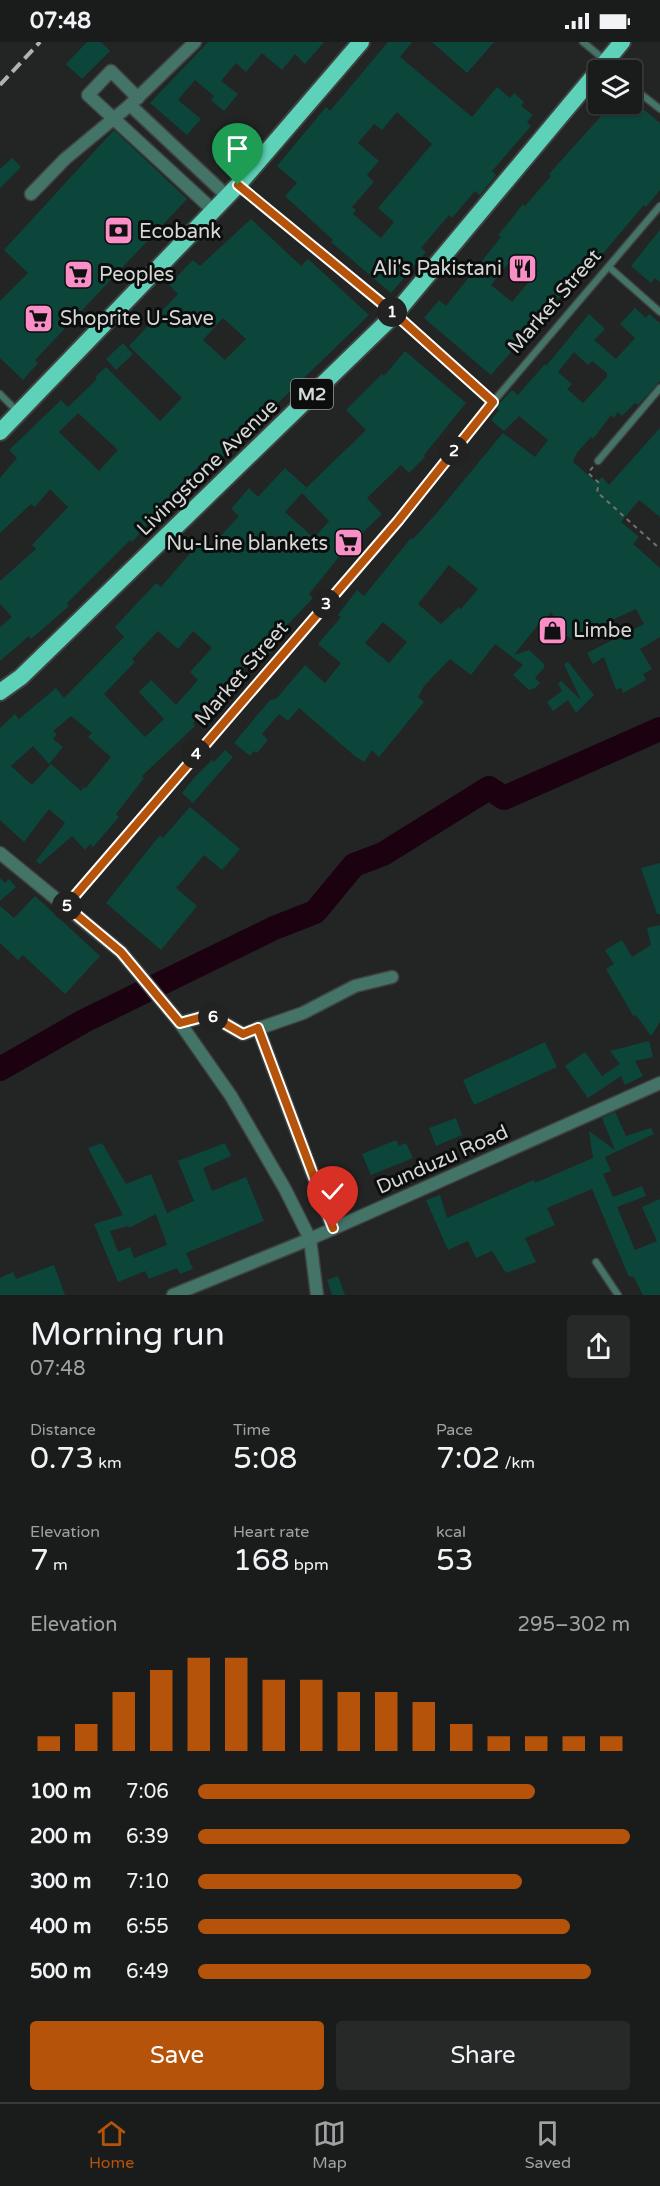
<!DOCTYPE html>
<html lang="en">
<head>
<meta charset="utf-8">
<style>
	:root { --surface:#1a1c1b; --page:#272928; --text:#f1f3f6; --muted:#9fa1a3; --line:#383a3a; --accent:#b45309 }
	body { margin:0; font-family:"Varela Round",sans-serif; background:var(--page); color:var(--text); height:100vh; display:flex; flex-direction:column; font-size:22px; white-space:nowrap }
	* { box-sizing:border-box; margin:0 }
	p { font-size:20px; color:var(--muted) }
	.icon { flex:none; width:33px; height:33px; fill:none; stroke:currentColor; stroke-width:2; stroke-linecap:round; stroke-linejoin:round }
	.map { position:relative; height:1253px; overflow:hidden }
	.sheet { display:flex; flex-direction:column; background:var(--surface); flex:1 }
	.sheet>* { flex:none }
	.controls { position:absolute; left:588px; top:18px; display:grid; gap:12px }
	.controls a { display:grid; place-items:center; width:54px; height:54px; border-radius:6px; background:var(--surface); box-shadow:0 2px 4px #0004,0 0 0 2px var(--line); font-size:30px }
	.pin { position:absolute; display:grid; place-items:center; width:51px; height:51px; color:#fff; margin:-62px -26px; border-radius:50% 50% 50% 0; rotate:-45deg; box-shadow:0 0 6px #0007 }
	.pin .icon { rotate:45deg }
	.km { position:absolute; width:30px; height:30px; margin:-15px; border-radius:50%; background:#222; color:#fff; font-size:16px; line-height:30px; text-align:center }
	.round { display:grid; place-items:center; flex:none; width:63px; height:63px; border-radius:6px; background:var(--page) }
	.head { display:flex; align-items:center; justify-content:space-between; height:102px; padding:0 30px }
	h1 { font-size:33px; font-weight:600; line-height:45px }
	.stats { display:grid; grid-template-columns:repeat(3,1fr); gap:9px; height:102px; padding:6px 30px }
	.stats div { display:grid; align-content:center }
	.stats b { font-size:30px; font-weight:600 }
	.stats small { font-size:16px; font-weight:400 }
	.stats p { font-size:16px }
	.chart { height:168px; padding:12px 30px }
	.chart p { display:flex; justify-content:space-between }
	.chart svg { width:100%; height:108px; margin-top:6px; stroke:var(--accent); stroke-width:6 }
	.cta { display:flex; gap:12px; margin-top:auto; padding:12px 30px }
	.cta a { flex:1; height:69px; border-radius:6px; background:var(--accent); color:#fff; font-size:24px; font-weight:600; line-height:69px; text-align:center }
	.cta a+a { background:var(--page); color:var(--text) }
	ul { padding:0 30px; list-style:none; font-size:20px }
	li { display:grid; grid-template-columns:96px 72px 1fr; align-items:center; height:45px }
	li i { height:15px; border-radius:8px; background:var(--accent) }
	.status { display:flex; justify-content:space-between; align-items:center; height:42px; padding:0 30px; background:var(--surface); direction:ltr }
	.status svg { height:16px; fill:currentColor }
	.menu { display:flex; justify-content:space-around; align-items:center; height:84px; border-top:2px solid var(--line); background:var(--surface); font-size:16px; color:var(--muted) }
	.menu a { display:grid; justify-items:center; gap:3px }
	.menu .on { color:var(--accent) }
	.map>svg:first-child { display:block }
</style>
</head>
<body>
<div class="status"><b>07:48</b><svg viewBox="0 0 49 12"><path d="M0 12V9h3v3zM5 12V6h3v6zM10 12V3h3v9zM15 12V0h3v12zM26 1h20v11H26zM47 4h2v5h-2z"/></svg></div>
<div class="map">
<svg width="660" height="1253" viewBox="0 0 660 1253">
	<rect width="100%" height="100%" fill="#222524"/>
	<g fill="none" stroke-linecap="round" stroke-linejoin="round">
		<polyline stroke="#1c0110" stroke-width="24" points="0,1027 84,979 274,886 315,870 354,823 383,812 489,746 504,756 660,687"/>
	</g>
	<g fill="#0c463b" fill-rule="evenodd">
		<polygon points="87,0 101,0 110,9 82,37 66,22"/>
		<polygon points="208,0 324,0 305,22 295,12 282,28 262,11 246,30 236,21 221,39 238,52 224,69 211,58 214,54 195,38 178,58 201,77 187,93 150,61"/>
		<path d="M388,0h24l-12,15 72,60 25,-30 13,11 4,-5 10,9 -3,4 12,9 -6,7 4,4 -39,45 4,4 -16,20 -5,-4 -23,27 -3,-3 -28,33 5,4 -35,41 -60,-51 2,-2 -48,-44 12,-13 -20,-17 49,-59 4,4zM397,70l35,32 -54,64 16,14 -13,16 -28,-24 3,-4 -4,-3 22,-25 -7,-7 12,-14 -21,-18 16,-19 8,6z"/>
		<polygon points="432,0 494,0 467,31"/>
		<path d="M612,62h25l23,19v67l-14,17 -2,-2 -50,59 -2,-3 -17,18 -84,96 -67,-57 15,-18 7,6 55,-69 -3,-2 11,-13 14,-18 2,2 26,-30 -2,-2zM517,211l21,18 -26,31 -21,-17z"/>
		<polygon points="114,88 187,157 35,318 38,321 23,338 0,316 0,259 28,231 4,208"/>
		<polygon points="12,116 21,125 0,146 0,127"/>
		<path d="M251,177l50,47 7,-7 61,56 -157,152 -8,-7 -72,82 -2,-2 -63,63 2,3 -38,33 -2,-3 -29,25v-34l12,-10 -12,-13v-23l36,-32 -4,-4 36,-38 -18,-18 -15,18 -4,-3 -31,29v-55l17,-20 -8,-8 52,-50 7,7 29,-28 -2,-2 11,-10 54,54 22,-23 -53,-52 49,-52 -9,-9 24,-25 7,6zM223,276l23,21 -21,21 -22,-20zM78,371l40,37 -19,21 -40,-39z"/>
		<polygon points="660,188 660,240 655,236 651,241 631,224"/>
		<path d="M635,266l11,10 3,-4 11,9v58l-22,24 -3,-2 -13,13 -4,-4 -4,6 -3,-3 -18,24 -2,-2 -15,17 -3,8 23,20 6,-5 7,8 51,-57v89l-21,-17 -18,22 18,15 -6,7 27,24v69l-20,12 12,20 -9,5 3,6 -23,13 -2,-6 -5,3 -12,-33 -11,7 -6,-11 57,-29 -8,-15 -65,30 -8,-6 -12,-21 -6,8 -1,-3 -30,38 15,-5 15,14v4l-9,10 5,5 -5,5 -6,2 -16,-15 10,-10 -28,-21 -24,31 -21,-16 -26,27 -6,11 6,5 -45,55 -7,-7 -8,12 -8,-5 -57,-49 -11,13 -9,-7 -17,20 6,6 -11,13 -3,-2 -4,5 -16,-13 36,-43 6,-1 29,-34 20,18 16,-20 -23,-19 23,-27 -3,-2 19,-25 7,6 47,-58 2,1 22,-24 68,-82 32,24 13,-17 -29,-24 -15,15 -13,-11 8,-10 -3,-3 4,-4 12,-13 6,5 27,-31 1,2 43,-52 16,15 -11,11 22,19 19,-21 -15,-14zM574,310l14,13 4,-4 15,12v4l-24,26 -16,-14 5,-5 -14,-12zM449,523l29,24 -17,20 -2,-2 -18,17 -23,-20zM383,580l24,20 -18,21 -24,-20z"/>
		<polygon points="123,301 133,312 116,328 106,317"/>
		<path d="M405,309l61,52 -42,52 1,2 -16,16 -8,-8 -34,33 15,16 -40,39 -33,41 4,4 -43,45 5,5 -21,22 -7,-6 -54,59 2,3 -53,50 2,2 -28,36 3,3 -26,30 -3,-3 -5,6 -13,-14 -32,28 -4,-3 29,-38 -16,-14 -25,33 -24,-22v-92l15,-14 4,5 37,-31 8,10 60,-61 -9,-10 41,-44 5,4 39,-45 8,8 31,-34 -8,-7 18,-21 9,9 27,-29 22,20 -5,4 64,-62 -20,-20 36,-36 2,2zM302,451l27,28 -15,17 -29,-26zM158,589l20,18 15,-18 19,17 -22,24 8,8 -22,25 -25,-25 -12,12 25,27 -19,18 -41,-43 31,-32 -3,-3zM71,674l21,17 -4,4 23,20 -25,31 -2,-1 -3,4 -30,-27 -19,21 -21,-19 22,-20 16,18 14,-17 -10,-8 4,-5 -4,-3z"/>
		<polygon points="568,620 594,653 576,671 568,658 553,669 547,660 562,649 558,642 561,639 581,658 564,622"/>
		<polygon points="225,708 233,715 193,761 182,751 194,736 212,718 214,720"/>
		<polygon points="190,765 240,807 222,828 204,813 176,846 197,864 161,908 106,861 160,793 163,796"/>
		<polygon points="660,821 660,872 657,872 641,826"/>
		<polygon points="0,836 5,841 9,837 16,845 0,859"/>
		<polygon points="35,854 100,914 65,952 23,913 18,918 0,901 0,864 14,876"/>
		<polygon points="660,883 660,980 651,994 636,973 634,975 606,927 614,922 605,908 622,898 632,915 651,903 647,886"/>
		<polygon points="649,999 653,1015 635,1019 643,1034 625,1043 621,1034 588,1056 565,1024 585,1010 602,1034 620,1022 610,1009"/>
		<polygon points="545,1000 557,1025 474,1063 463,1038"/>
		<polygon points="615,1070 626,1094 651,1086 654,1092 605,1115 611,1129 603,1132 613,1155 642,1144 646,1154 617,1165 635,1208 657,1199 642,1165 660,1157 660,1253 643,1253 633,1234 629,1235 592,1147 547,1166 555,1183 525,1196 536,1220 506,1231 492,1209 476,1216 468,1199 448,1208 426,1158 440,1153 447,1176 534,1138 535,1141 593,1116 589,1089 615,1108 602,1076"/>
		<polygon points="456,1076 462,1093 436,1104 429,1086"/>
		<polygon points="396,1098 399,1104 406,1101 413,1116 371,1133 362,1112"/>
		<path d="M102,1101l24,41 25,-10 16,39 27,-12 -16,-40 47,-18 6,13 -28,12 9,23 34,-14 18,44 -78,32 7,16 -13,5 -3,-6 -28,11 -4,-8 -27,11 -24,-58 29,-9 -35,-67zM156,1172l11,31 -33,13 -4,-11 -12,5 -8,-21 18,-5 1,2z"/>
		<polygon points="54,1223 65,1253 0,1253 0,1236 13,1230 16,1237"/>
		<polygon points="338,1234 345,1253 332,1253 327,1238"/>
	</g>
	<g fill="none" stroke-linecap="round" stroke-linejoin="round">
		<defs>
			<g id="service">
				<polyline points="583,0 606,19"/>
				<polyline points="632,45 660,67"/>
				<polyline points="239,144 395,272 493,360"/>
				<polyline points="609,225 660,270"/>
				<polyline points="0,352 17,369"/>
				<polyline points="598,419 660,346"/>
				<polyline points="66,864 398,479 493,360 660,164"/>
				<polyline points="596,1220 618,1253"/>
			</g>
			<g id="minor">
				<polyline points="138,56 111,29 88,53 214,169"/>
				<polyline points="130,63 228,155"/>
				<polyline points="31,152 65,117 130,63 195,0"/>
				<polyline points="0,811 121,910 180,981 231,1054 285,1147 310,1197 317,1253"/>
				<polyline points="180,981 210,973 243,992 303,971 355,944 392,935"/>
				<polyline points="258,986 333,1187"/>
				<polyline points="173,1253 310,1197 660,1041"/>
			</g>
			<g id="trunk">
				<polyline points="599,28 622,0"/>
				<polyline points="0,390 238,143 361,0"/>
				<polyline points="0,650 21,635 395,272 598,29"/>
			</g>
		</defs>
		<use href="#service" stroke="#3f4241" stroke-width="9"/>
		<use href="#minor" stroke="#3f4241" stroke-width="15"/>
		<use href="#trunk" stroke="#3f4241" stroke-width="20"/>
		<polyline stroke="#6f7271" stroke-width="2" stroke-dasharray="4.5 4.5" stroke-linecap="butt" points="593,425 588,431 599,441 597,450 660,507"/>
		<use href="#service" stroke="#447367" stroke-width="6"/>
		<use href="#minor" stroke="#447367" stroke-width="12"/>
		<use href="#trunk" stroke="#5ed2b8" stroke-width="16"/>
		<polyline stroke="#b0b3b2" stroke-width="4" stroke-dasharray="12 6" stroke-linecap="butt" points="0,43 40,0"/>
	</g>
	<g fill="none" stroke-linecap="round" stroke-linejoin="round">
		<defs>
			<polyline id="route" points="238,143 395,272 493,360 398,479 66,864 121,910 180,981 210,973 243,992 258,986 333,1186"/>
		</defs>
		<use href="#route" stroke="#fff" stroke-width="12"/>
		<use href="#route" stroke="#b45309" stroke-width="8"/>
	</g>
	<defs>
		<symbol id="bank-square" viewBox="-11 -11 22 22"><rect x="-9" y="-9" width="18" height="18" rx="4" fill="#fa8fc7" stroke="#0c0e0d"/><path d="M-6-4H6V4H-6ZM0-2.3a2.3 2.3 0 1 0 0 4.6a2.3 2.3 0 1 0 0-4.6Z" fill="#111"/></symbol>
		<symbol id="restaurant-square" viewBox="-11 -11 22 22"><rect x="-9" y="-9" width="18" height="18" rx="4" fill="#fa8fc7" stroke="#0c0e0d"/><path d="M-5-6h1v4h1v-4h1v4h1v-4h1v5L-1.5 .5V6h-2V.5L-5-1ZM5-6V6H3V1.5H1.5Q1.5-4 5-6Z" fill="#111"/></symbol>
		<symbol id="supermarket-square" viewBox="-11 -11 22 22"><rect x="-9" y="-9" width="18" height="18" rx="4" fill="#fa8fc7" stroke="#0c0e0d"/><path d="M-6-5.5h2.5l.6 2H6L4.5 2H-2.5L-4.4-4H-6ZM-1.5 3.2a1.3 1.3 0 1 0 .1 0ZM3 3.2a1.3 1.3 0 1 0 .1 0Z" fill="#111"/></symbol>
		<symbol id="shop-square" viewBox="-11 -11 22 22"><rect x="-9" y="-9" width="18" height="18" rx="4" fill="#fa8fc7" stroke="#0c0e0d"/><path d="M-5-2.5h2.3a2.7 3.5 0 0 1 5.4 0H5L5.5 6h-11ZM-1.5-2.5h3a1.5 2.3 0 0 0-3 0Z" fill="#111"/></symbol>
	</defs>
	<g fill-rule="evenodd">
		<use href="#bank-square" x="102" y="172" width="33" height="33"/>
		<use href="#restaurant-square" x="506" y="210" width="33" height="33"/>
		<use href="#supermarket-square" x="62" y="216" width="33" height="33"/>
		<use href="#supermarket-square" x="22" y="260" width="33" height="33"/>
		<use href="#supermarket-square" x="332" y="484" width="33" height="33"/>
		<use href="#shop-square" x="536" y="572" width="33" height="33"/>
	</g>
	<g text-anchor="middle" stroke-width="6" stroke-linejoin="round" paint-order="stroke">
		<rect fill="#0c0e0d" stroke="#999b9a" stroke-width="1.5" x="291" y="337" width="42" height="30" rx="4.5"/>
		<g font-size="18" font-weight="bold" fill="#d5d8d7">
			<text x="312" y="358">M2</text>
		</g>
		<g font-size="20" fill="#d5d8d7" stroke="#0c0e0d" text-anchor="start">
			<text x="139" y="196">Ecobank</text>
			<text x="502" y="233" text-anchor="end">Ali's Pakistani</text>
			<text x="99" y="239">Peoples</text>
			<text x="60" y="283">Shoprite U-Save</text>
			<text x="328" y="508" text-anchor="end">Nu-Line blankets</text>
			<text x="573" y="595">Limbe</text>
		</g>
		<g font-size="20" fill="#d5d8d7" stroke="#0c0e0d">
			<text transform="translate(554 259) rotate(-49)" y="7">Market Street</text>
			<text transform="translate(207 425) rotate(-44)" y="7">Livingstone Avenue</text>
			<text transform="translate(241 631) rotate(-49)" y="7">Market Street</text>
			<text transform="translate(442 1117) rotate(-24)" y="7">Dunduzu Road</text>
		</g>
	</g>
</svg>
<div class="controls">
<a><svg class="icon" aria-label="layers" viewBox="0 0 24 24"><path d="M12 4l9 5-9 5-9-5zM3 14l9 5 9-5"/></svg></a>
</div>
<div class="pin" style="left:238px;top:143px;background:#1e9e55"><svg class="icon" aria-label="arrive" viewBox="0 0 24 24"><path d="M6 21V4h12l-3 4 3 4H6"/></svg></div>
<div class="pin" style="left:333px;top:1186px;background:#d93025"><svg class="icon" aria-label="check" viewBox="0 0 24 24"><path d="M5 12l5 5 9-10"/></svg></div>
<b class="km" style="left:392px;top:270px">1</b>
<b class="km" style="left:454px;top:409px">2</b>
<b class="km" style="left:326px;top:562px">3</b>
<b class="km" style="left:196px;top:712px">4</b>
<b class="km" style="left:67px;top:864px">5</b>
<b class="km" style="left:213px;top:975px">6</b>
</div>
<section class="sheet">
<div class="head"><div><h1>Morning run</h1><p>07:48</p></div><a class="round"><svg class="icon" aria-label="share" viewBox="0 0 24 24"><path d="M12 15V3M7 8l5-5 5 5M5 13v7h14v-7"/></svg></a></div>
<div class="stats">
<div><p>Distance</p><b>0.73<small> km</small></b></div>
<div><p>Time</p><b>5:08</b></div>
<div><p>Pace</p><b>7:02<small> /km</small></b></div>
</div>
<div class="stats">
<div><p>Elevation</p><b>7<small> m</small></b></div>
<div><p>Heart rate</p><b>168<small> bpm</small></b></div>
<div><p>kcal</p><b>53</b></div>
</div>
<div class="chart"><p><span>Elevation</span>295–302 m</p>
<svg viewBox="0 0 160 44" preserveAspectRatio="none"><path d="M5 44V38M15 44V33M25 44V20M35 44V11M45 44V6M55 44V6M65 44V15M75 44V15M85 44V20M95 44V20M105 44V24M115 44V33M125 44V38M135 44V38M145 44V38M155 44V38"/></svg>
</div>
<ul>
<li><b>100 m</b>7:06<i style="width:78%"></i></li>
<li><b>200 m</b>6:39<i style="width:100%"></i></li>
<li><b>300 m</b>7:10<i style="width:75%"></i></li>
<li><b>400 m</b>6:55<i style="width:86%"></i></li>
<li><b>500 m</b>6:49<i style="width:91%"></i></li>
</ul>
<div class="cta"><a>Save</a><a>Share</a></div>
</section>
<nav class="menu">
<a class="on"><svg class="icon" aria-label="home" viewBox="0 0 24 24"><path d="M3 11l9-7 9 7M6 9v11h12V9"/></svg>Home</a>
<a><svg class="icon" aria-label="map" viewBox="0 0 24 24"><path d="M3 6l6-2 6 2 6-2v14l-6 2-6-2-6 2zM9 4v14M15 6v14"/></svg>Map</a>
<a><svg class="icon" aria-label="saved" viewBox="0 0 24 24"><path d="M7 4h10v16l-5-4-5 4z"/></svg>Saved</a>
</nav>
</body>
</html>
